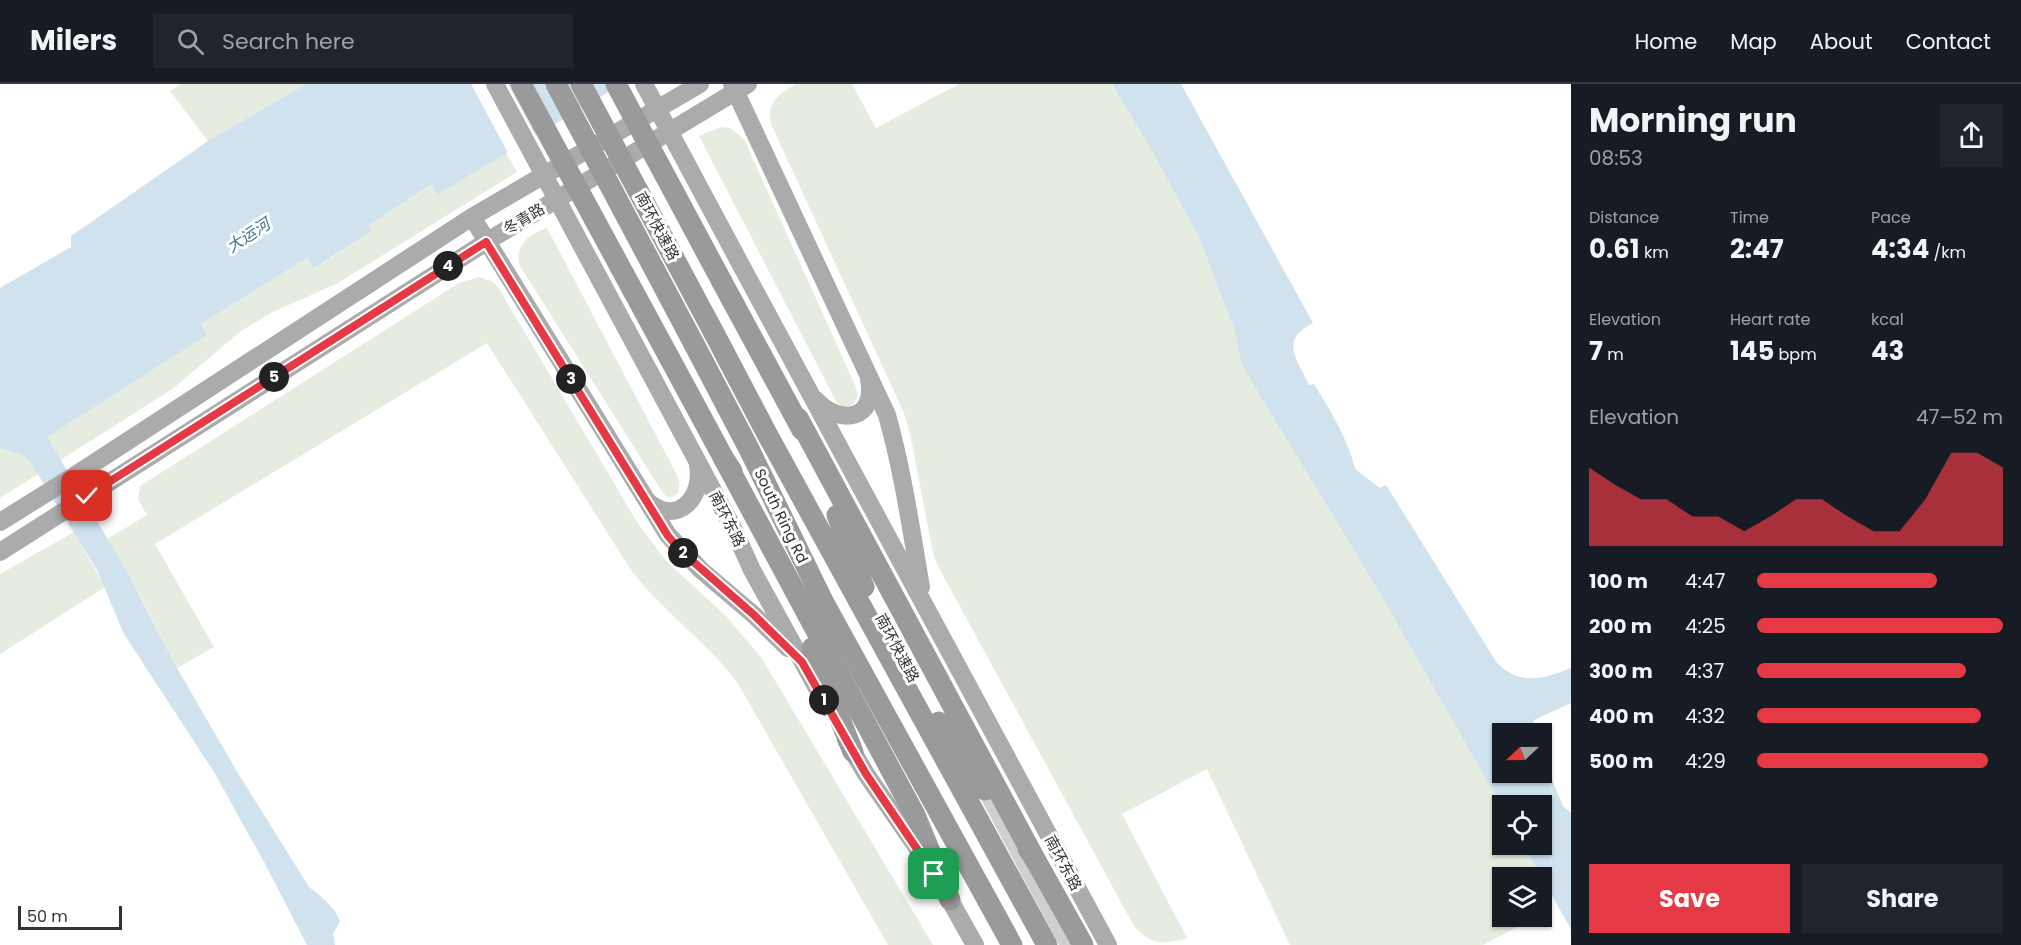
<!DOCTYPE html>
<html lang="en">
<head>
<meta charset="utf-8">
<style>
	:root { --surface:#171b24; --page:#20242c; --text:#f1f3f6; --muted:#9ea1a6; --line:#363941; --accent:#e63946 }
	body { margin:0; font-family:Poppins,"Noto Sans SC",sans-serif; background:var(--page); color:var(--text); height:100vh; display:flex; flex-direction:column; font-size:22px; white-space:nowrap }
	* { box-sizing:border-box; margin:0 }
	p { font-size:20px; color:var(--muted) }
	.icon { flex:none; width:33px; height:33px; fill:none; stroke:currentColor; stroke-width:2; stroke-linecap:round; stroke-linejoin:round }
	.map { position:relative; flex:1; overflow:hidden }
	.sheet { display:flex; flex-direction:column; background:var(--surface); width:450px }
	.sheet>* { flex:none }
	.needle { width:39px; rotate:248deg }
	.tools { position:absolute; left:1492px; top:639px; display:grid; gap:12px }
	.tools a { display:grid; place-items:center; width:60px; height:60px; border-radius:0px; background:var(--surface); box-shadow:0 2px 4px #0004; font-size:30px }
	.scale { position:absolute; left:18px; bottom:15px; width:104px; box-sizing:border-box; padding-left:6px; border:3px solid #333; border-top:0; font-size:16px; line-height:21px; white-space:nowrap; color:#333; -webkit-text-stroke:4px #fff; paint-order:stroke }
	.pin { position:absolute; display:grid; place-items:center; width:51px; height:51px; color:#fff; margin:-26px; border-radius:12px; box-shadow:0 3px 9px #0006 }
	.km { position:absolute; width:30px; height:30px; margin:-15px; border-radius:50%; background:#222; color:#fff; font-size:16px; line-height:30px; text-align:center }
	.round { display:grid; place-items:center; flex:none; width:63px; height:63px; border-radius:0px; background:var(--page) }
	.summary { display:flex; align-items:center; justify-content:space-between; height:102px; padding:0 18px }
	h1 { font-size:33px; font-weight:700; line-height:45px }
	.figures { display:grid; grid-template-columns:repeat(3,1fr); gap:9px; height:102px; padding:6px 18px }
	.figures div { display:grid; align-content:center }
	.figures b { font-size:26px; font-weight:700 }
	.figures small { font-size:16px; font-weight:400 }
	.figures p { font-size:16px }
	.chart { height:168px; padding:12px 18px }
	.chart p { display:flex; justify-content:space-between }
	.chart svg { width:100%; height:108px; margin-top:6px; fill:var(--accent); opacity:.7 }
	.cta { display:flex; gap:12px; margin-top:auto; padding:12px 18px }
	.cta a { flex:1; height:69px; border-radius:0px; background:var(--accent); color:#fff; font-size:24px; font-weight:700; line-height:69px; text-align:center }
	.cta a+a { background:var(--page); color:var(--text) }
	ul { padding:0 18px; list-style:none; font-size:20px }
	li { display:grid; grid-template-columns:96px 72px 1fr; align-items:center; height:45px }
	li i { height:15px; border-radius:8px; background:var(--accent) }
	header { display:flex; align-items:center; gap:36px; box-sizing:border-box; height:84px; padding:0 30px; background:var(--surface); border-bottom:2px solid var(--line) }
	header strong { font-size:28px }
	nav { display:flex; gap:33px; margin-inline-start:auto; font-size:21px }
	.search { width:420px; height:54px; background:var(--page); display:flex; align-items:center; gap:15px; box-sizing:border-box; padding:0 21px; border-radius:0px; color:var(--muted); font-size:22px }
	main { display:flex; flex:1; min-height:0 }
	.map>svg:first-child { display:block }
</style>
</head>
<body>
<header>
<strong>Milers</strong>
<div class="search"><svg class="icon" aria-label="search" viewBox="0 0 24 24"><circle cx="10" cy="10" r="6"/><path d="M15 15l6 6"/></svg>Search here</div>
<nav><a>Home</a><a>Map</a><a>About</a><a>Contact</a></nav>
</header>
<main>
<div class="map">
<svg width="1571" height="861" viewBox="0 0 1571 861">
	<rect width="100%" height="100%" fill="#fff"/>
	<g fill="#e6ecdf">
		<polygon points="181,0 306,0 208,57 170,7"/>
		<path d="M797,0h55l24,44 83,-44h153l39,65 48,88 36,95 6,30 9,17 128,211 125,219v35l20,1 19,33h-39v38l33,1 -53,28h-193l-83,-176 -85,45 65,124c-26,7 -36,7 -53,-12l-195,-358 -6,-15 -23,-120 -6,-20 -133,-289c-5,-21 9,-32 26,-40z"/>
		<polygon points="721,43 730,44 744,55 855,301 858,311 854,320 845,324 837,319 699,52"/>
		<polygon points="506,69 517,88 338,199 273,228 241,247 171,306 0,414 0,364 46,353 206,251 201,240 307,174 315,184 372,147 369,141 432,101 438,109"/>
		<path d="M547,144l130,247c4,11 4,23 -10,22l-4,-4 -143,-227c-7,-20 10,-33 27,-38z"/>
		<path d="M480,193l13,5 5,5 139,235 29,39 59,54 36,42 172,288h-45l-151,-263c-31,-41 -75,-71 -106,-112l-144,-227 -332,201 59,103 -37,21 -33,-65 -37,-64 40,-24 -9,-16 2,-13 319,-203z"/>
		<polygon points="74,448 105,503 0,570 0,490"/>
	</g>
	<g fill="#cfe2ee">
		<polygon points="306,0 622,0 438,110 431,101 369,141 372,147 314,184 307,174 201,240 207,251 47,353 126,486 177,584 236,686 309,803 325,816 335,827 340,837 333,850 335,861 307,861 263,776 214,688 124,550 97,486 29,376 23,371 0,364 0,204 71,163 71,152 208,57"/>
		<path d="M1112,0h69l132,239c-34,17 -16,36 -4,62l5,-1c16,26 34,55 41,85l25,19 6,-3 111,178c23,23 47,16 74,5v35l-37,17 -3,10 1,3 -29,1v38h39v-16l21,50 8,7v116l-48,-84 19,-1v-38h-39v3l-125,-219 -128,-211 -9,-17 -6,-30 -36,-95 -48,-88z"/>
	</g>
	<polygon fill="#fff" points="471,0 508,0 537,54 509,71"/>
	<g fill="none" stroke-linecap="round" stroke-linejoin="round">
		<polyline stroke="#d0d0d0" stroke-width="14" points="980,699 1067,861"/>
		<g stroke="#ababab" stroke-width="18">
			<path d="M732,0l155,331c16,57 24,114 34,172"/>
			<polyline points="472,133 668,451 701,486 754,531 788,564"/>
			<polyline points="742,183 1108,861"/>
			<polyline points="649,287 732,442 752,486 828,624"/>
			<path d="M816,316c24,26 61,20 53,-21"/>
			<path d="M648,418c29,24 56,-4 50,-37"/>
			<polyline points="0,438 74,392 472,133 700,0"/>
			<polyline points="0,468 486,158 748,0"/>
			<polyline points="846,656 866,690 929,781"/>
			<polyline points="943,804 975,861"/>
		</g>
		<g stroke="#9a9a9a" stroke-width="21">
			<polyline points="721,196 802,346"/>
			<polyline points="714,249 766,348 1047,861"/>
			<polyline points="694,260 748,363 823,517 1012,861"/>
			<polyline points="670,275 724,375 732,387"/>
			<polyline points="798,334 1036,777"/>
			<polyline points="724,375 915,731 950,816"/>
			<polyline points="837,431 864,503"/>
			<polyline points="812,564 853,668"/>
			<polyline points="939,638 985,706"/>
			<polyline points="1028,765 1036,777 1083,861"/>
		</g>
		<g stroke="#ababab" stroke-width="18">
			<polyline points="495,0 649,287"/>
			<polyline points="644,0 742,183"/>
		</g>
		<g stroke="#9a9a9a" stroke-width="21">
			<polyline points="521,0 670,275"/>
			<polyline points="556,0 694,260"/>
			<polyline points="581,0 714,249"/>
			<polyline points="616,0 721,196"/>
		</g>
	</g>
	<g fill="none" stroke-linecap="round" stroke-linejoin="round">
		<defs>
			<polyline id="route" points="87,412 486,158 668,452 681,467 754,531 802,578 866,690 934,790"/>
		</defs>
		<use href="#route" stroke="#fff" stroke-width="12"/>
		<use href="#route" stroke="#e63946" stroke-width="8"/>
	</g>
	<g text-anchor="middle" stroke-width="6" stroke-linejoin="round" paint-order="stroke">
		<g font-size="15" fill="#333" stroke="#fff">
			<text transform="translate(524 135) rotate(-31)" y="5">冬青路</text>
			<text transform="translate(657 142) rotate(62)" y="5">南环快速路</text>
			<text transform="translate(781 432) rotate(64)" y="5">South Ring Rd</text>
			<text transform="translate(727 435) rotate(63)" y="5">南环东路</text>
			<text transform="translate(897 564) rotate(62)" y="5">南环快速路</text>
			<text transform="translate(1063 779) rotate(62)" y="5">南环东路</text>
		</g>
		<g font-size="16" font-style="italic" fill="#3f7597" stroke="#fff">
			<text transform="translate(248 151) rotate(-33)" y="6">大运河</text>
		</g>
	</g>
</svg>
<div class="tools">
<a><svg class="needle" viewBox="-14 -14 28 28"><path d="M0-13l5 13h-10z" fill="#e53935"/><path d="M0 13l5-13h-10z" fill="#9ea1a6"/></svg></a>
<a><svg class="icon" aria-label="locate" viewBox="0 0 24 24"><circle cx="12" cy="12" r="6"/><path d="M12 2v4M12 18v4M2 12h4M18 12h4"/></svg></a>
<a><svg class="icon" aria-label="layers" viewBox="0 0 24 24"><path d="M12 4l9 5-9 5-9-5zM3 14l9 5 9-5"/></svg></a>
</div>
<div class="scale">50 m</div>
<div class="pin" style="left:934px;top:790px;background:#1e9e55"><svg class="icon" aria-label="arrive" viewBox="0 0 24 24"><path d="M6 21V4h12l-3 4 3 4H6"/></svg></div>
<div class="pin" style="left:87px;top:412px;background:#d93025"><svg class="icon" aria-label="check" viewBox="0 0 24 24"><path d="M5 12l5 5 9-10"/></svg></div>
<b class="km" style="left:824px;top:616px">1</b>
<b class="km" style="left:683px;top:469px">2</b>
<b class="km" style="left:571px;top:295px">3</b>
<b class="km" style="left:448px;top:182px">4</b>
<b class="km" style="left:274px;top:293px">5</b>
</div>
<section class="sheet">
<div class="summary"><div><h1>Morning run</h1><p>08:53</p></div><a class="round"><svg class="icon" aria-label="share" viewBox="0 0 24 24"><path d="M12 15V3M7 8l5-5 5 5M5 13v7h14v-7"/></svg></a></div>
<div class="figures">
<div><p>Distance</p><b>0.61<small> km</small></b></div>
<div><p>Time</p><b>2:47</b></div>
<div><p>Pace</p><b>4:34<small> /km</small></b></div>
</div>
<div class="figures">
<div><p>Elevation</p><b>7<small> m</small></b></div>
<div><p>Heart rate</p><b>145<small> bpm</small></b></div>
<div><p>kcal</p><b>43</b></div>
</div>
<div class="chart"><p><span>Elevation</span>47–52 m</p>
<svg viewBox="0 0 160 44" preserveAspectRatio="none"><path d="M0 44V12L10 19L20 25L30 25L40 32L50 32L60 38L70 32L80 25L90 25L100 32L110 38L120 38L130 25L140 6L150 6L160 12V44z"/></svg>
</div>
<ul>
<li><b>100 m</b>4:47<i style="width:73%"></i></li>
<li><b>200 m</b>4:25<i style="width:100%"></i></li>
<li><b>300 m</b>4:37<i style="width:85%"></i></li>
<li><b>400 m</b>4:32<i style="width:91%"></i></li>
<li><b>500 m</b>4:29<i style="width:94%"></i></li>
</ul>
<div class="cta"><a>Save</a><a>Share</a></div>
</section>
</main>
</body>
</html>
